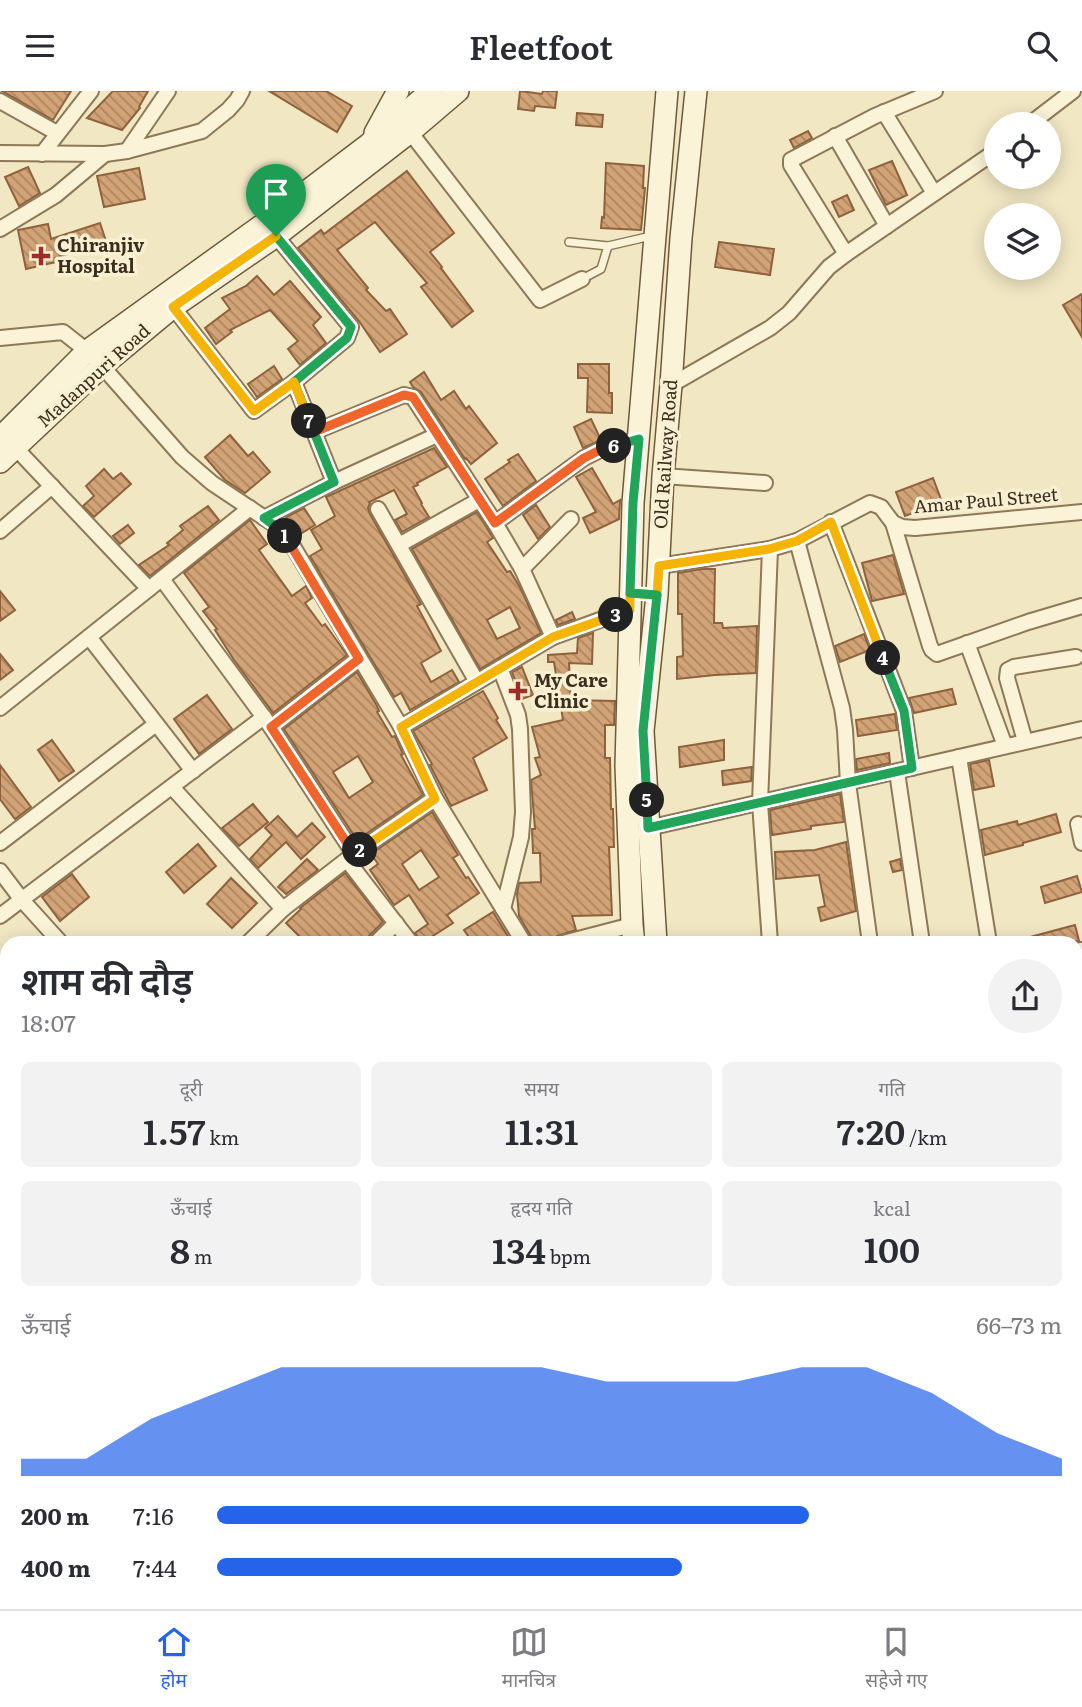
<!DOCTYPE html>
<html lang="hi">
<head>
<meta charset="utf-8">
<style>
	:root { --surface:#fff; --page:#f2f2f3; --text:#2b2b33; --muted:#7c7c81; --line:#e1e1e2; --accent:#2563eb }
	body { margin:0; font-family:Literata,"Noto Sans Devanagari",serif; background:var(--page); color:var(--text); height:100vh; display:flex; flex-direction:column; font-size:26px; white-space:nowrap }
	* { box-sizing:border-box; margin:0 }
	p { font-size:23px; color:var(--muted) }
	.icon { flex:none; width:38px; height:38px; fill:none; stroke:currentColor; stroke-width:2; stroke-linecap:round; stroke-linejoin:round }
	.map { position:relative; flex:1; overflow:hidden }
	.sheet { position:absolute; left:0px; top:845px; width:1083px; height:674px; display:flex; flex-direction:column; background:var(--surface); border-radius:21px 21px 0 0; box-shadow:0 4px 18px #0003 }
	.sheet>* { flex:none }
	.fabs { position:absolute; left:984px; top:21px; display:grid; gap:14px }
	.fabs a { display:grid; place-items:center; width:77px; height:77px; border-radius:50%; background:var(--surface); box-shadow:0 4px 18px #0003; font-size:35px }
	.pin { position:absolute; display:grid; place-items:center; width:60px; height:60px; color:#fff; margin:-72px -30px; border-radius:50% 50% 50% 0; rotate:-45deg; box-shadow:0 0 7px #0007 }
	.pin .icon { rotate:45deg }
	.km { position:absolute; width:35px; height:35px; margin:-18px; border-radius:50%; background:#222; color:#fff; font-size:19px; line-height:35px; text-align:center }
	.round { display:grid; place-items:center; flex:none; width:74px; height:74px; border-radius:37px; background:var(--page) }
	.headline { display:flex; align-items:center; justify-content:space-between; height:119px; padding:0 21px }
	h1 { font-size:38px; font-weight:600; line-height:52px }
	.stats { display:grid; grid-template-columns:repeat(3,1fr); gap:10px; height:119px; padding:7px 21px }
	.stats div { display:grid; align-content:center; border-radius:10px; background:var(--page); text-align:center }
	.stats b { font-size:35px; font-weight:600 }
	.stats small { font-size:19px; font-weight:400 }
	.stats p { font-size:19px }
	.chart { height:196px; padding:14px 21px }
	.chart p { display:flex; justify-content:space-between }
	.chart svg { width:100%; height:126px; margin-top:7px; fill:var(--accent); opacity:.7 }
	ul { padding:0 21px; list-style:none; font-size:23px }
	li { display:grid; grid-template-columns:112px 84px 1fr; align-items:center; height:52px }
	li i { height:18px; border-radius:9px; background:var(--accent) }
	header { display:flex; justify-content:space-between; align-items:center; height:91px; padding:0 21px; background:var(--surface); font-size:32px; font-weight:600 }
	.dock { display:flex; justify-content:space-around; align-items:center; height:98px; border-top:2px solid var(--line); background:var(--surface); font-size:19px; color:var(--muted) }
	.dock a { display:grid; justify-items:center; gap:4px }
	.dock .on { color:var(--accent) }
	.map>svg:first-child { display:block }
</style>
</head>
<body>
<header><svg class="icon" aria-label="menu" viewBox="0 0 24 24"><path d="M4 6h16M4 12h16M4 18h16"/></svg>Fleetfoot<svg class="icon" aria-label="search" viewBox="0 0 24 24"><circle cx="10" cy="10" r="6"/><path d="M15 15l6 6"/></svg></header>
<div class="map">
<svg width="1082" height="1518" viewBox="0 0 1082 1518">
	<defs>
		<pattern id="building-back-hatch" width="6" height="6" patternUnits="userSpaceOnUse" patternTransform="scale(1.75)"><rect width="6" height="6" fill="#d2a376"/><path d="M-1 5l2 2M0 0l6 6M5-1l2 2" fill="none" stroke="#ac8560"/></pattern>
	</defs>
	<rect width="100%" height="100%" fill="#f1e7c3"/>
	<g fill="url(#building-back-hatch)" stroke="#8e623c" stroke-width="2" fill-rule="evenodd">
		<polygon points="2,0 71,0 53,29"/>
		<polygon points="113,0 148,0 139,16 140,17 122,39 87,27"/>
		<polygon points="269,0 326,0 352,15 337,41"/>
		<polygon points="520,0 542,3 543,0 557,0 555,17 535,15 534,20 518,18"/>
		<polygon points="577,22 603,24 602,36 576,34"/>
		<polygon points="808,40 812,47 794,57 790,49"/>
		<polygon points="892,70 907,104 886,114 869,79"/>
		<polygon points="606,72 644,75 643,97 645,97 641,139 601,137 602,126 604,127"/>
		<polygon points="28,76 40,102 19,115 5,86"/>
		<polygon points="139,77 145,108 104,116 97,85"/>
		<polygon points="407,80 454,142 430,161 442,176 441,177 473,220 452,236 421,196 427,192 375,131 337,159 368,197 366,199 386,220 390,218 407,243 380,261 359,230 298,157 321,139 324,143"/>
		<polygon points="847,104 854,119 839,126 832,111"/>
		<polygon points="100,132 106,150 55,167 56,171 26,178 18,139 48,133 51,148"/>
		<polygon points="719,151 774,158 770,184 715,176"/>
		<polygon points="257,185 274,204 290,190 321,226 313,234 326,252 300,274 288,258 298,250 270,219 230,239 232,241 216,253 205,237 230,218 222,207 246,195"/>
		<polygon points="1082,203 1082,246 1063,214"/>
		<polygon points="578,273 609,273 609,302 612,302 612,322 587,321 588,287 578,287"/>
		<polygon points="274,275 282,288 257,306 248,293"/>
		<polygon points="424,281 441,309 454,300 466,318 469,315 497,352 471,373 466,367 465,368 421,301 413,296 410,291"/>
		<polygon points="591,328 601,349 583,357 574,336"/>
		<polygon points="230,344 248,365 253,361 270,381 245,402 225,389 205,366"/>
		<polygon points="434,357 447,376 417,392 418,394 413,396 422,412 421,413 429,426 402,441 395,429 407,423 394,399 369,411 370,412 368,417 370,423 421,513 417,515 441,560 421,572 431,591 452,579 459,591 410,619 401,602 394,606 310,465 322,458 311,439 335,425 326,406"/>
		<polygon points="518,363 536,390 503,415 485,388 510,371 508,369"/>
		<polygon points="592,377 613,413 620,409 619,428 590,442 583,427 596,421 576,386"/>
		<polygon points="104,378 113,388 121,382 131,393 94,426 83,415 94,405 86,395"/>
		<polygon points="933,387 942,411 905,425 896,401"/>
		<polygon points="536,414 550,436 538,448 523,424"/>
		<polygon points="208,415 219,429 150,485 139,474 169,454 167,452 183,439 180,435"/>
		<polygon points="304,417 315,434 297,445 286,426"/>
		<path d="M477,421l16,26 -6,4 20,30 3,-1 11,18 20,44 -61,36 -68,-120zM510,516l10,21 -23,11 -10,-19z"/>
		<polygon points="250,429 267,453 259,459 292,505 306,495 312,507 305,512 322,535 325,533 347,564 273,622 234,569 215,539 217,538 203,520 209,516 184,482"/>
		<polygon points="128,434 134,442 120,453 113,445"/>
		<polygon points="893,464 904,503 872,510 862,472"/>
		<polygon points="702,478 715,478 714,532 722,532 723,537 757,535 756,582 715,584 677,588 677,566 683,565 682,523 678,523 678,482"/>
		<polygon points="0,500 15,519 0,530"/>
		<polygon points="572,521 575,528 558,534 556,529"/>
		<polygon points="593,542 592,573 569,572 571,609 615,610 614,634 605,634 605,667 610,667 611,718 613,718 614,756 609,756 612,824 572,825 576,839 557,845 554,852 534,852 532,847 519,825 517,803 519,792 541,791 540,762 533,762 532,738 535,738 531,689 541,684 535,667 540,666 532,636 563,629 554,571 548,571 548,564 577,562 578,547"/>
		<polygon points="864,543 870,559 840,571 835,555"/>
		<polygon points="0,563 13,579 0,589"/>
		<polygon points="522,576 533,604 522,608 512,581"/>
		<path d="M357,581l20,34 2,5 -2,1 15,25 3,-1 8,18 -2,1 22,40 -66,45 -73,-111zM358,665l15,26 -24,16 -16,-26z"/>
		<polygon points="952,598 956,613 914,622 909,607"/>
		<polygon points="483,600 498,627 496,629 507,647 473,667 487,699 451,715 430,674 432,673 413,640"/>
		<polygon points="207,604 232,638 199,663 174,628"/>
		<polygon points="895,623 897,639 858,645 856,629"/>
		<polygon points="52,649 74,680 59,690 38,659"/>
		<polygon points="724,649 724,669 680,676 679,656"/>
		<polygon points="889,662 890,672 857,679 856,668"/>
		<polygon points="989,669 994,695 974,699 970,673"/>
		<polygon points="0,674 31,716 15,728 0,708"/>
		<polygon points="752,676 751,690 723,694 722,680"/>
		<polygon points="840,703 844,731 811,735 811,738 772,744 770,719"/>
		<polygon points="253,713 268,731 239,755 222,737"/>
		<path d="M432,721l26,43 -5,3 13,20 2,-1 11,16 -32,22 6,8 -31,20 -7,-10 13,-9 -19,-29 -15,10 -24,-35 8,-6 -7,-10zM421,759l18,27 -20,13 -17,-26z"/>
		<polygon points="1056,723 1061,741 1023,752 1023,754 985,764 981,739 1017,730 1018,734"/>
		<polygon points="278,725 297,746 312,732 325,746 301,768 286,751 258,777 250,768 272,744 265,737"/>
		<polygon points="846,751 856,820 821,830 818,817 825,815 819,784 776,788 775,761 815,759"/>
		<polygon points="198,753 216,775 184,802 166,781"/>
		<polygon points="307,768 318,779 286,803 278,796"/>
		<polygon points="900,768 902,779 893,781 890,771"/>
		<polygon points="345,782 383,831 369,845 367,852 306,852 286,832 301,818 300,817"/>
		<polygon points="72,783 89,806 60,830 42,806"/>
		<polygon points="1077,785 1082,801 1045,812 1041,796"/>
		<polygon points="231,787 257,812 232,837 207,813"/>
		<polygon points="493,821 509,847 502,852 473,852 464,839"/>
		<polygon points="1075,834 1079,850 1070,852 1020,852 1019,849"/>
	</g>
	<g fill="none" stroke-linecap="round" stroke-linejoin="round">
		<defs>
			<g id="lane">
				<polyline points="569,151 608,155 651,145"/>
				<polyline points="582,188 601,178 608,155"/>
			</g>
			<g id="street">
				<polyline points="0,10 57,42"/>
				<polyline points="884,21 934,102"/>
				<polyline points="1030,33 1073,0"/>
				<polyline points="410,41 540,209 582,188"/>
				<polyline points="835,45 887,135"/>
				<polyline points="127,60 168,0"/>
				<polyline points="0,62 105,63 127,60 202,40 228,19 237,9 242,0"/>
				<polyline points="42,63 91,0"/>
				<polyline points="0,138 56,104 105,63"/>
				<polyline points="846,163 791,74 791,69 875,25 935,0"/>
				<polyline points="173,216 254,320 294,291 347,247 351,236 276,145"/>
				<polyline points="0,247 63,241 87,260 102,275 182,366 212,392 272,432 280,439 291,452 401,636 435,707 524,852"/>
				<polyline points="294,291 334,391"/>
				<polyline points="671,294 770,237 789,222 829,176 846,163 996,60"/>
				<polyline points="314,341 404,304 413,306 495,432 522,478 553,546"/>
				<polyline points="9,350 149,498"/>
				<polyline points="663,385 765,392"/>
				<polyline points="378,418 477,591"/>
				<polyline points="264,427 334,391 437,344"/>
				<polyline points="831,431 904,620 912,677"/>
				<polyline points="495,432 584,367 598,360 638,348"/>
				<polyline points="893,432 902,436 915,437 1082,421"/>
				<polyline points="0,440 52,395"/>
				<polyline points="797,450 842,617 845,639 848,692 870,852"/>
				<polyline points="399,454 479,409"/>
				<polyline points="770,458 760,712 770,852"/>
				<polyline points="659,475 770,458 797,450 870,412 881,416 893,432 930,555 932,559 937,563 1028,531 1082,515"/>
				<polyline points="522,478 571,428"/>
				<polyline points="162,488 271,636 354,763"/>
				<polyline points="89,546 193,680"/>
				<polyline points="967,552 1005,655"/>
				<polyline points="500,577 518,624 520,638 523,721 521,746 503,818"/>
				<polyline points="0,617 250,417"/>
				<polyline points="271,636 359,567"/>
				<polyline points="401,636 553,546 630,518"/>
				<polyline points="1025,650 1007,587 1008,579 1014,576 1076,566"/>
				<polyline points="959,666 989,852"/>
				<polyline points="897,681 922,852"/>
				<polyline points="172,696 283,818"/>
				<polyline points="1078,733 1082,752"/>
				<polyline points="648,737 1082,638"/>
				<polyline points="0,752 156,633"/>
				<polyline points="347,769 411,852"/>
				<polyline points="0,780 22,809 61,852"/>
				<polyline points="0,825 264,626"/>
				<polyline points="248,852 283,818 354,763 435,707"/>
				<polyline points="376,852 396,832"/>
				<polyline points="563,852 632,834"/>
				<polyline points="1076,860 1082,859"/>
				<polyline points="1076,951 1082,949"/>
				<polyline points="0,1022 7,1028"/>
				<polyline points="1076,1064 1082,1063"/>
				<polyline points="0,1071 7,1065"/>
				<polyline points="0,1105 7,1113"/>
				<polyline points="0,1149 7,1143"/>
				<polyline points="1076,1176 1082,1175"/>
				<polyline points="0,1214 7,1222"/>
				<polyline points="1076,1260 1082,1259"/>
				<polyline points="0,1321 7,1329"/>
				<polyline points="1076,1358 1082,1380"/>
				<polyline points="0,1407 7,1401"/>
				<polyline points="1076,1440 1082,1439"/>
				<polyline points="0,1453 7,1463"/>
				<polyline points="0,1486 7,1480"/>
				<polyline points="228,1512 230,1518"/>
				<polyline points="362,1512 363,1518"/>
				<polyline points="555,1512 556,1518"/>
				<polyline points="670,1512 671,1518"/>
				<polyline points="879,1512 885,1518"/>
				<polyline points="957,1512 958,1518"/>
				<polyline points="60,1518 67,1512"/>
				<polyline points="158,1518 165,1512"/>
				<polyline points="511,1518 520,1512"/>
				<polyline points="1043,1518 1074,1512"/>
			</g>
			<g id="secondary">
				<polyline points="375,42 398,0"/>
				<polyline points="0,347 87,260 265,132 369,53 431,0"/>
				<polyline points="0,371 102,275 173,216 276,145 410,41 458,0"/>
				<polyline points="634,852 632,834 626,675 633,412 667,0"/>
				<polyline points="656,852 643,640 657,504 663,385 671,294 681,147 696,0"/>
				<polyline points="795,1512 797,1518"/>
			</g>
		</defs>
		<use href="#lane" stroke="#8d7858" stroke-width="10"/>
		<use href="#street" stroke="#8d7858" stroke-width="18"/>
		<use href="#secondary" stroke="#6f593b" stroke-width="24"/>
		<use href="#lane" stroke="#fbf3d7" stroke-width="7"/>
		<use href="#street" stroke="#fbf3d7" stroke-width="14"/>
		<use href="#secondary" stroke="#fbf3d7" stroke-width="21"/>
	</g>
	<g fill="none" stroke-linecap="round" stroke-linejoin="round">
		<defs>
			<polyline id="split-1" points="276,145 351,236 347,247 294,291 334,391 264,427 280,439 285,445"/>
			<polyline id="split-2" points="285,445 359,568 271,636 354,763 360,759"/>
			<polyline id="split-3" points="360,759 435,708 401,636 553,546 616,524"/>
			<polyline id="split-4" points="616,524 630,519 630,502 657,504 659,475 769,458 797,450 831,431 883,567"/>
			<polyline id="split-5" points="647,709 648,737 912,677 904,620 883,567"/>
			<polyline id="split-6" points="614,355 639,348 633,412 630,502 657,504 643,640 647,709"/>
			<polyline id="split-7" points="309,330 314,341 404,304 413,306 495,432 584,367 598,360 614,355"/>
			<polyline id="split-8" points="276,145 173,216 254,320 294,291 309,330"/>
		</defs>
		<use href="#split-1" stroke="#fff" stroke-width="14"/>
		<use href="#split-2" stroke="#fff" stroke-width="14"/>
		<use href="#split-3" stroke="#fff" stroke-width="14"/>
		<use href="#split-4" stroke="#fff" stroke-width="14"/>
		<use href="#split-5" stroke="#fff" stroke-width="14"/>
		<use href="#split-6" stroke="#fff" stroke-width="14"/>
		<use href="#split-7" stroke="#fff" stroke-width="14"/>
		<use href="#split-8" stroke="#fff" stroke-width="14"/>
		<use href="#split-1" stroke="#22a559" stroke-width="9"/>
		<use href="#split-2" stroke="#f0652b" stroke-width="9"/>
		<use href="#split-3" stroke="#f5b400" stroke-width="9"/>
		<use href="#split-4" stroke="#f5b400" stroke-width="9"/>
		<use href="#split-5" stroke="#22a559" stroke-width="9"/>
		<use href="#split-6" stroke="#22a559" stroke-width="9"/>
		<use href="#split-7" stroke="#f0652b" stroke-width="9"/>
		<use href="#split-8" stroke="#f5b400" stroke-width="9"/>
	</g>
	<g fill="#a02c24" stroke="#f8f0d3" stroke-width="2.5">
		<path d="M37.5 154.5h7v7h7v7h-7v7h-7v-7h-7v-7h7z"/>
		<path d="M514.5 589.5h7v7h7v7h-7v7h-7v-7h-7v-7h7z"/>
	</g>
	<g text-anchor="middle" stroke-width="7" stroke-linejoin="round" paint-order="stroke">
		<g font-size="18" font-weight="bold" fill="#3c2e1d" stroke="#f8f0d3" text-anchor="start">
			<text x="57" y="161">Chiranjiv<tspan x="57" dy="21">Hospital</tspan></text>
			<text x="534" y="596">My Care<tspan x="534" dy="21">Clinic</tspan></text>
		</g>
		<g font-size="18" fill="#3c2e1d" stroke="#f8f0d3">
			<text transform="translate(94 285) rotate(-42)" y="6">Madanpuri Road</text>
			<text transform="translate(666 363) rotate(-86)" y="6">Old Railway Road</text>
			<text transform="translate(986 410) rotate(-5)" y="6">Amar Paul Street</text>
		</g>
	</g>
</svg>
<div class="fabs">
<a><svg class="icon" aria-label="locate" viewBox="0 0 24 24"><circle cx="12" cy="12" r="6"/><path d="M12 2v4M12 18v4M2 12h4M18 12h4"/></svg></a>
<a><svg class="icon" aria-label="layers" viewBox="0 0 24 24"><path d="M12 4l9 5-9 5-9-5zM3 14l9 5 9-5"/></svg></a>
</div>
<div class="pin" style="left:276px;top:145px;background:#1e9e55"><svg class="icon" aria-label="arrive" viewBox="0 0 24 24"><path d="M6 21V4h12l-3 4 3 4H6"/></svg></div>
<b class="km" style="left:285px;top:445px">1</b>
<b class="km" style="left:360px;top:759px">2</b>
<b class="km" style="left:616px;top:524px">3</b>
<b class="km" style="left:883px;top:567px">4</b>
<b class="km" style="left:647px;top:709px">5</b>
<b class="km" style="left:614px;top:355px">6</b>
<b class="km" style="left:309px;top:330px">7</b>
<section class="sheet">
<div class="headline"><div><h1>शाम की दौड़</h1><p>18:07</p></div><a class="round"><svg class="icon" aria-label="share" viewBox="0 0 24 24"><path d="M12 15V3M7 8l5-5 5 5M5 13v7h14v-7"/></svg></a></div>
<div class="stats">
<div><p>दूरी</p><b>1.57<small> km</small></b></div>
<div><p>समय</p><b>11:31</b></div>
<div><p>गति</p><b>7:20<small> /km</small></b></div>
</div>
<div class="stats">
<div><p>ऊँचाई</p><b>8<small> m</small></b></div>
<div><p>हृदय गति</p><b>134<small> bpm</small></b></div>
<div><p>kcal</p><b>100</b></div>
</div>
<div class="chart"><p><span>ऊँचाई</span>66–73 m</p>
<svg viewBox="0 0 160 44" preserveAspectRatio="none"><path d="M0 44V38L10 38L20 24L30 15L40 6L50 6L60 6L70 6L80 6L90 11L100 11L110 11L120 6L130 6L140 15L150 29L160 38V44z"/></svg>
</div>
<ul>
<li><b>200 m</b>7:16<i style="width:70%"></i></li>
<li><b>400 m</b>7:44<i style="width:55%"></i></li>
</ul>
</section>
</div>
<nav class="dock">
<a class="on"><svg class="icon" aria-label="home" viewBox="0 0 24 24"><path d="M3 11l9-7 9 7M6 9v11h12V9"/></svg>होम</a>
<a><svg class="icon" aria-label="map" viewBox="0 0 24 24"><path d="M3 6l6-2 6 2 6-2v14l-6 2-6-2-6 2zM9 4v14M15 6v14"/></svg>मानचित्र</a>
<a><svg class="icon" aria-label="saved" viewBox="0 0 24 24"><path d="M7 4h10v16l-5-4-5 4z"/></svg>सहेजे गए</a>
</nav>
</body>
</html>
